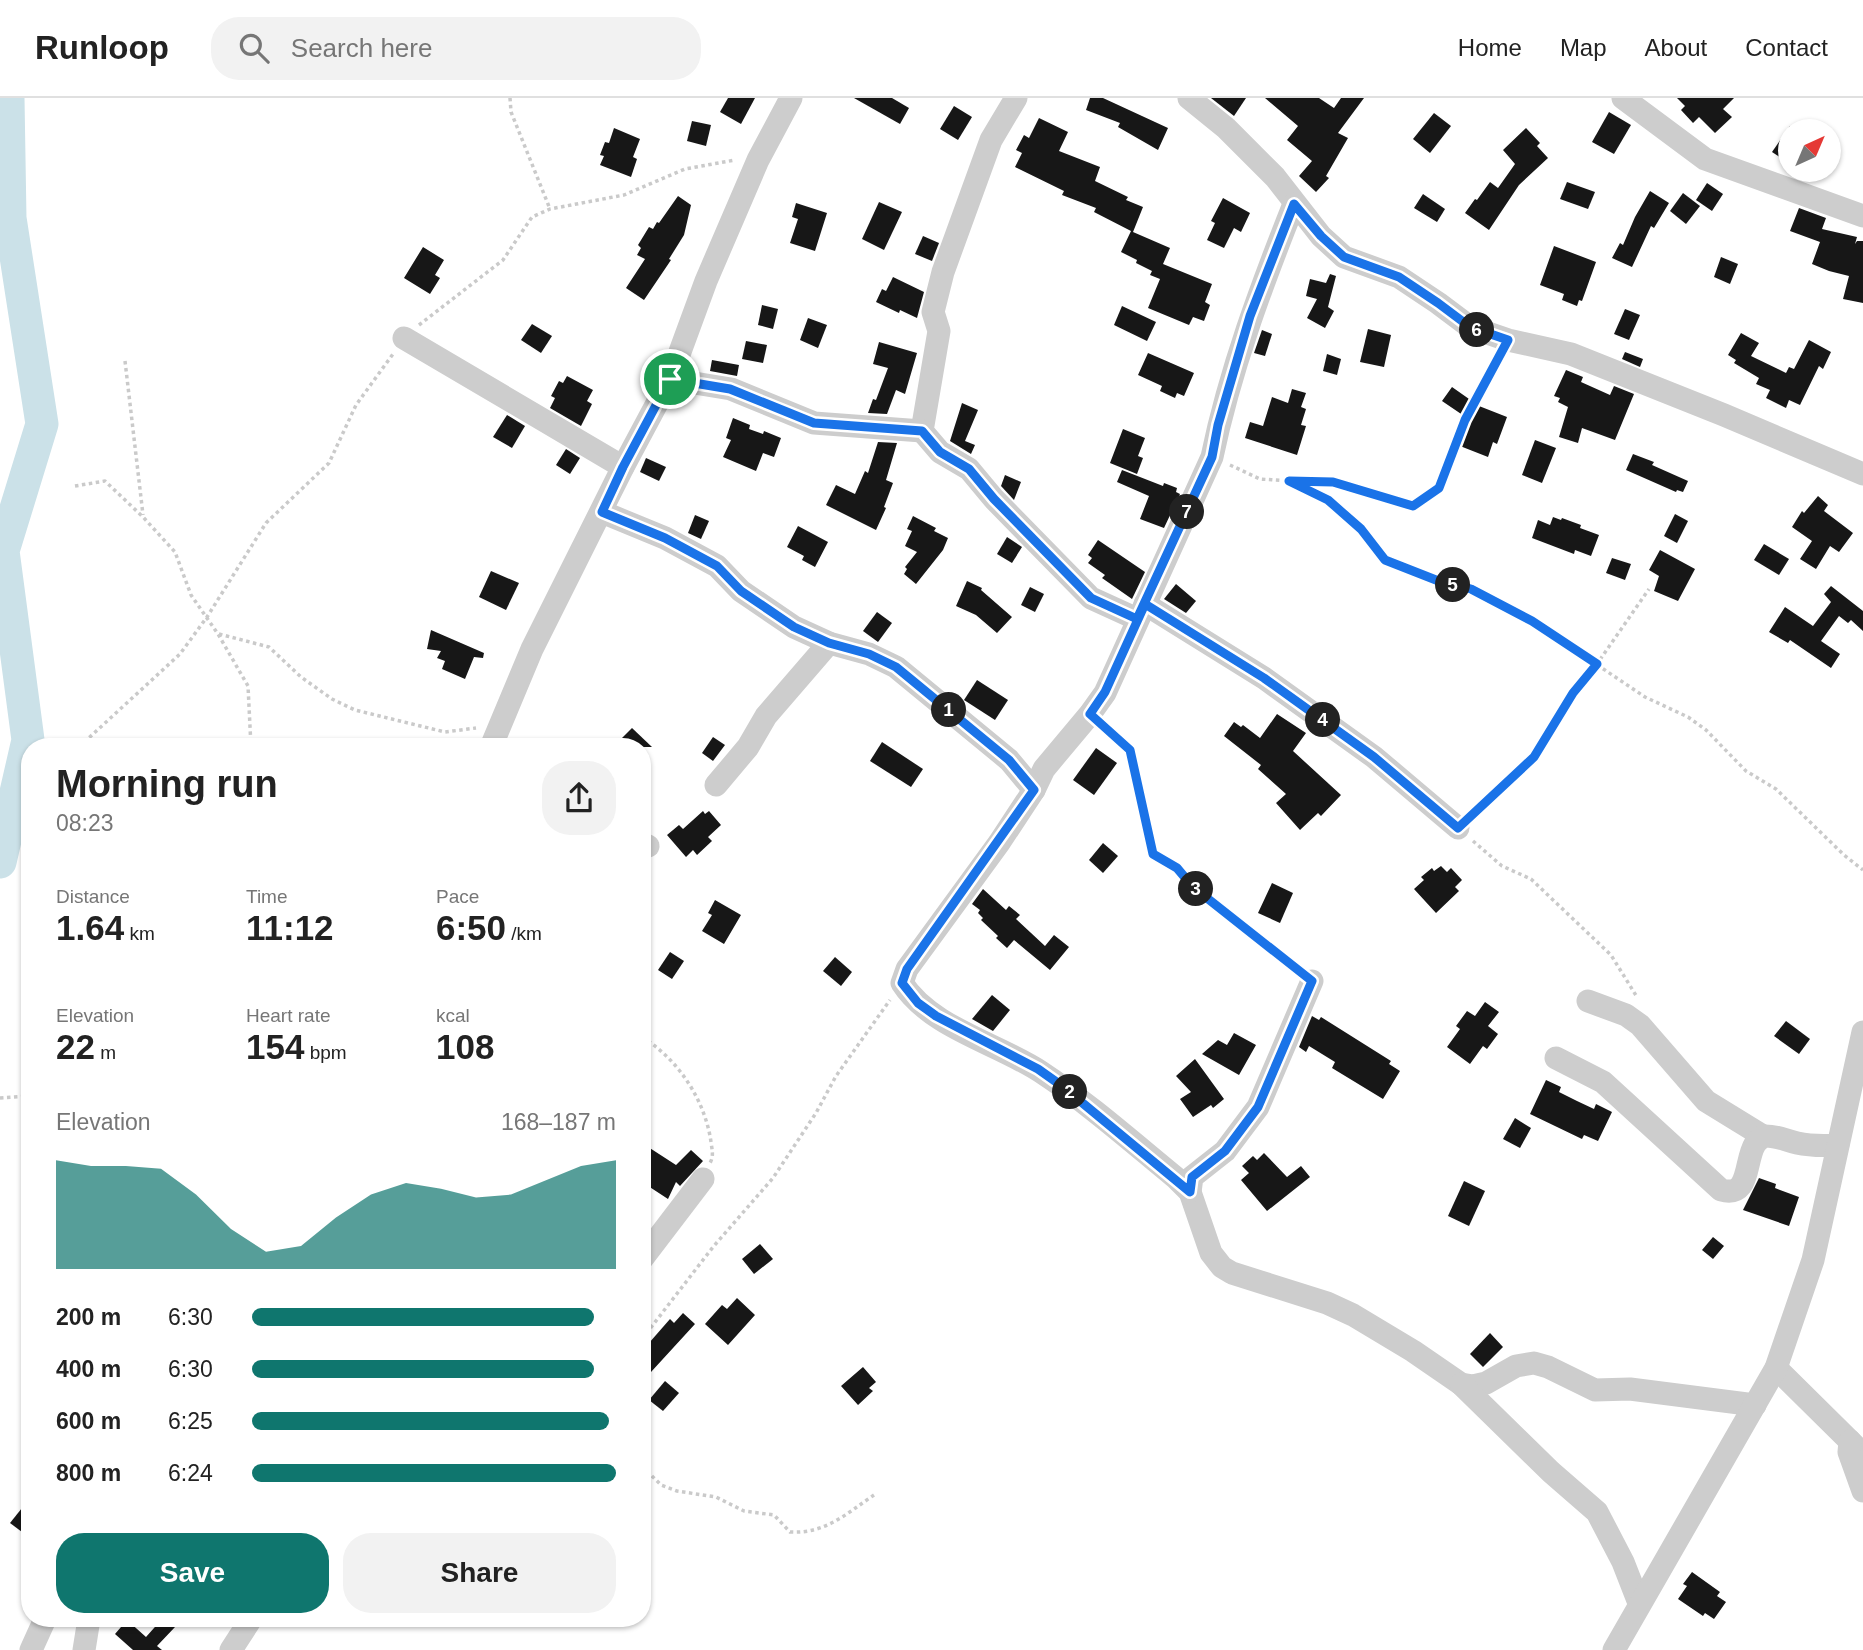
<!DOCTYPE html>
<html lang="en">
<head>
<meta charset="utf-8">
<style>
	:root { --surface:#fff; --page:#f2f2f2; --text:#222; --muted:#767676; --line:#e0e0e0; --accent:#0f766e }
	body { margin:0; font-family:Arial,sans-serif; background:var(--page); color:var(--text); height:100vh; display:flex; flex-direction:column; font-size:26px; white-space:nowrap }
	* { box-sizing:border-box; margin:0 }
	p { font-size:23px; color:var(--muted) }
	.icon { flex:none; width:38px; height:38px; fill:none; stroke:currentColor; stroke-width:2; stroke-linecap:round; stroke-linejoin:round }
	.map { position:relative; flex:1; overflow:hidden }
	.sheet { position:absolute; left:21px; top:640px; width:630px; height:889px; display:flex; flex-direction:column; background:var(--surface); border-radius:28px; box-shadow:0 2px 5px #0004 }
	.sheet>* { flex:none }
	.needle { width:46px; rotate:44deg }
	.fabs { position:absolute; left:1778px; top:21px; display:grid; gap:14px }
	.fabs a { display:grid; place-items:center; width:63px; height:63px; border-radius:50%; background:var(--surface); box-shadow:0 2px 5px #0004; font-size:35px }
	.pin { position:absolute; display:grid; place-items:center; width:60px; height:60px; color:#fff; margin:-30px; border:4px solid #fff; border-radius:50%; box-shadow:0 2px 7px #0007 }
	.km { position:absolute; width:35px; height:35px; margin:-18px; border-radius:50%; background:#222; color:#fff; font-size:19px; line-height:35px; text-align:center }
	.round { display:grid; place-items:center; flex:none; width:74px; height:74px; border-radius:28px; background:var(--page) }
	.summary { display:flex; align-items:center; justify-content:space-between; height:119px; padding:0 35px }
	h1 { font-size:38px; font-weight:800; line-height:52px }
	.metrics { display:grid; grid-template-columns:repeat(3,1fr); gap:10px; height:119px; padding:7px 35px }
	.metrics div { display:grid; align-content:center }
	.metrics b { font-size:35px; font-weight:800 }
	.metrics small { font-size:19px; font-weight:400 }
	.metrics p { font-size:19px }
	.chart { height:196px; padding:14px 35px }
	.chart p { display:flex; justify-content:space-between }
	.chart svg { width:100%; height:126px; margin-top:7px; fill:var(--accent); opacity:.7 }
	.cta { display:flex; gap:14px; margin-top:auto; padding:14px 35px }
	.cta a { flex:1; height:80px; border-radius:28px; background:var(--accent); color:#fff; font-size:28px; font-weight:800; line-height:80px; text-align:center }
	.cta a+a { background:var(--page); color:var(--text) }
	ul { padding:0 35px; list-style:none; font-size:23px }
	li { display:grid; grid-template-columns:112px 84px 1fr; align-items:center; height:52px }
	li i { height:18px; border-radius:9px; background:var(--accent) }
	header { display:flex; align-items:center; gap:42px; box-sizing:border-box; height:98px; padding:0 35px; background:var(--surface); border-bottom:2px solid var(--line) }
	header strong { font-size:33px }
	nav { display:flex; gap:38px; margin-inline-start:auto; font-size:24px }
	.search { width:490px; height:63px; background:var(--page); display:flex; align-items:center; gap:18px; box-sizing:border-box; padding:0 24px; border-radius:28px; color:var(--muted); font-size:26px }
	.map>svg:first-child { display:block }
</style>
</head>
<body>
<header>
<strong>Runloop</strong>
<div class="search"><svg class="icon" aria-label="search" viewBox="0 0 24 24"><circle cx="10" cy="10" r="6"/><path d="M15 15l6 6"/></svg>Search here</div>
<nav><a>Home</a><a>Map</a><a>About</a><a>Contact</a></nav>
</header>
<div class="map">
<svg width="1863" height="1552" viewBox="0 0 1863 1552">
	<rect width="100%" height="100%" fill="#fff"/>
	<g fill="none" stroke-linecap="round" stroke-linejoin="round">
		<polyline stroke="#cbe1e8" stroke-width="33" points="0,764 28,642 3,453 42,326 10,120 8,0"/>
	</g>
	<g fill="#171717">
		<polygon points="728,0 755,0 741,26 720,14"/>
		<polygon points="854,0 892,0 909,10 900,26"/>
		<polygon points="1090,0 1103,0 1168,30 1158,52 1118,29 1120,25 1086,12"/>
		<polygon points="1211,0 1246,0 1234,18"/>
		<polygon points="1265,0 1319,0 1334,10 1341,0 1364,0 1338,35 1348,40 1326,78 1329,80 1316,94 1299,78 1312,63 1287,42 1298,28"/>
		<polygon points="1677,0 1734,0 1723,11 1732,19 1715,35 1699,19 1693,25 1681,12 1685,8"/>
		<polygon points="954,8 972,19 958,42 940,31"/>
		<polygon points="1609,14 1631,27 1614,56 1592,44"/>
		<polygon points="1434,15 1451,28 1430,55 1413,41"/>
		<polygon points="1039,20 1068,34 1059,53 1100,69 1095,83 1128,99 1126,102 1143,109 1133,134 1170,150 1163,166 1212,186 1205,204 1210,207 1204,223 1193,219 1189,227 1148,210 1160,181 1150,177 1152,173 1136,165 1137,162 1121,154 1131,133 1094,114 1096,110 1062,97 1064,93 1015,69 1022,55 1016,52 1024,37 1029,40"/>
		<polygon points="692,23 711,27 706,48 687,43"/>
		<polygon points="1790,28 1790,66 1772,54"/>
		<polygon points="614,30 640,41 633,59 637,61 631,79 600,67 604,58 600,57 605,44 609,45"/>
		<polygon points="1526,30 1540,45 1537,48 1548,60 1519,87 1489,132 1465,115 1475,101 1477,102 1490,84 1498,90 1515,66 1503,52"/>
		<polygon points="1567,84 1595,94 1588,111 1560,101"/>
		<polygon points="1707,85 1723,96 1712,113 1696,102"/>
		<polygon points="1650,93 1669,105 1654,130 1651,128 1632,169 1612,160 1620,145 1623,147 1635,119"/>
		<polygon points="1683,95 1700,108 1686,126 1670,113"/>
		<polygon points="1423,96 1445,111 1437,124 1414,110"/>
		<polygon points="678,98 691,107 684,137 669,161 671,162 644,202 626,190 645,161 637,157 641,150 638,147 649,129 653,131 657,124 659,125"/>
		<polygon points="1223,100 1250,115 1241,134 1234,130 1224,150 1207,142 1215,125 1211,123"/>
		<polygon points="879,104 902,114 884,152 862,141"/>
		<polygon points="796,105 827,115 815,153 790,145 798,121 792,119"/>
		<polygon points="1799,110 1826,120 1822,131 1857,139 1855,146 1857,143 1863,143 1863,205 1843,201 1849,178 1829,173 1812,166 1820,144 1790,133"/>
		<polygon points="923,138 939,145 932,163 915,156"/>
		<polygon points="1554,148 1596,164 1582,203 1579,202 1577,208 1562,202 1564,196 1540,187"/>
		<polygon points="423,149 444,162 435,177 440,180 430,196 404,180"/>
		<polygon points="1721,159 1738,166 1730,186 1714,179"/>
		<polygon points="1330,176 1336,178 1328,209 1334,213 1325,230 1307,220 1317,201 1306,198 1310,181 1326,185"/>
		<polygon points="893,179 924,194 917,220 900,212 899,215 876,204 882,191 886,193"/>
		<polygon points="762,207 778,211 773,231 758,227"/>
		<polygon points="1122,208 1156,224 1147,243 1114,227"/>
		<polygon points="1625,211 1640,217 1629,242 1614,236"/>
		<polygon points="808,220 827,227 818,250 800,242"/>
		<polygon points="532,226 552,238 541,255 521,242"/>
		<polygon points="1368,231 1391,237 1384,269 1360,264"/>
		<polygon points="1262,232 1272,236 1265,258 1254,255"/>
		<polygon points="1741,235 1759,245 1751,258 1786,275 1789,269 1794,271 1809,242 1831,254 1823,271 1819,268 1800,307 1789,302 1786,310 1766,300 1770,292 1756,286 1759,280 1734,265 1736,262 1728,257"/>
		<polygon points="746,243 767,247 763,265 742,261"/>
		<polygon points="879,244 917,255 905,296 896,292 887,316 868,315 873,301 876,302 888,270 873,266"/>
		<polygon points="1625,254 1643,261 1640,269 1622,261"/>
		<polygon points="1148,255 1194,275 1184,298 1177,295 1175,300 1160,293 1162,288 1138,277"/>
		<polygon points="1327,256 1341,261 1337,277 1323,273"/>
		<polygon points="712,262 739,267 737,278 710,273"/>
		<polygon points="1566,272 1583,279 1581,284 1610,297 1614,288 1634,296 1615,342 1582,330 1578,345 1559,339 1568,309 1558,304 1560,300 1554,298"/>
		<polygon points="567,278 593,292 587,303 592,306 581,328 550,310 555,300 551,298 559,283 563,285"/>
		<polygon points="1452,289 1479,308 1507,319 1497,346 1493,344 1488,359 1460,348 1470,322 1442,303"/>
		<polygon points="1292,291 1306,295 1301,309 1306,311 1301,327 1306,328 1297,357 1245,340 1250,324 1263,328 1272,299 1288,305"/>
		<polygon points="962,305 978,312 965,343 975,347 971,356 950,343"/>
		<polygon points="507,317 525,328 512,350 493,339"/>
		<polygon points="733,320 750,327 749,331 763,336 764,333 781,340 774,359 763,355 756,373 723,359 731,342 726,340"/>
		<polygon points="1123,331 1145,340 1138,358 1143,360 1137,376 1110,365"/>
		<polygon points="1535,342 1556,350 1542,385 1522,377"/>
		<polygon points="878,344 897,345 886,382 893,385 884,409 886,410 876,432 826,407 836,387 855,396 865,373 868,375"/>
		<polygon points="566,351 580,360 570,376 556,367"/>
		<polygon points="1633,356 1654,364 1652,367 1688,383 1683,394 1677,392 1676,394 1626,372"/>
		<polygon points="646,360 666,369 659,383 640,374"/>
		<polygon points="1122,372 1163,388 1164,385 1177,390 1176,394 1180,396 1164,430 1140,421 1149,398 1117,384"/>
		<polygon points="1005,377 1021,384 1014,402 1001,388"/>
		<polygon points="1818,398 1828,407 1824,413 1853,435 1839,454 1830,448 1816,471 1800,461 1812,443 1792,429 1802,413 1804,415"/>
		<polygon points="1675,416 1688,423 1677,445 1664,438"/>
		<polygon points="695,417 709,423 701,441 688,435"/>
		<polygon points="913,418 936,430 934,433 948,440 943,452 916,486 904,476 907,471 905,469 917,454 905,448 912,433 907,431"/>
		<polygon points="1553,419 1561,422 1562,420 1581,427 1580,430 1599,437 1591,458 1575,452 1574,456 1532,440 1538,422 1550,427"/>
		<polygon points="798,428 828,444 815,469 802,462 804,458 787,449"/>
		<polygon points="1007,439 1022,449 1012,465 997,456"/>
		<polygon points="1098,442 1145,474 1132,501 1102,480 1105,477 1088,465 1092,460 1088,457"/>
		<polygon points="1764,446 1789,461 1779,477 1754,462"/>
		<polygon points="1660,452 1695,471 1678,503 1654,493 1659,478 1649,472"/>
		<polygon points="1612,460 1631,466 1625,482 1606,475"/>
		<polygon points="491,473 519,485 506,512 479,499"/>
		<polygon points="967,483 982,490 981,492 1012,519 997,535 976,517 956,508"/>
		<polygon points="1176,486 1196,503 1186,515 1164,501"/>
		<polygon points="1831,488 1863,513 1863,533 1851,522 1848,525 1839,518 1821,543 1840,556 1831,570 1790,542 1788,545 1769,534 1785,509 1813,528 1831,504 1824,496"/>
		<polygon points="1030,489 1044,496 1035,514 1021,507"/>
		<polygon points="877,514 892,525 878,544 863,533"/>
		<polygon points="431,532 484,555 483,560 474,559 465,581 442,571 445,563 437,560 441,553 427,551"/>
		<polygon points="977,582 1008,602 995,622 964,602"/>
		<polygon points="1277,616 1306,635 1293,653 1341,697 1321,718 1318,715 1300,732 1276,705 1286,696 1258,671 1261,667 1224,638 1234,624 1241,629 1243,627 1260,640"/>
		<polygon points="632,630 652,649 613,649"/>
		<polygon points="713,639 725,647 713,663 702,655"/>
		<polygon points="882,644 923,671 911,689 870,663"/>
		<polygon points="1096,650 1117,665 1094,697 1073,682"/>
		<polygon points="703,713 705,716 709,713 721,727 708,739 712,743 697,757 693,752 686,759 667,737 679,727 683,731"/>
		<polygon points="1103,745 1118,758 1103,775 1089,762"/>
		<polygon points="1441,768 1447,774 1451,770 1462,782 1455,789 1459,793 1436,815 1414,791 1424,782 1421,779 1432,770 1434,773"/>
		<polygon points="1272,785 1293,795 1280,825 1258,815"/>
		<polygon points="983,791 1006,812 1009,808 1020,817 1016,821 1045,848 1054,837 1069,849 1050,872 1014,842 1007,850 996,840 998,838 981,822 983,820 978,815 980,812 972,806"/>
		<polygon points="715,802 741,817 724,846 702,833 712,817 708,815"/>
		<polygon points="670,854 684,863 672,881 658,872"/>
		<polygon points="835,859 852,874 841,888 823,873"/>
		<polygon points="992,897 1010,912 993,933 972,921"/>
		<polygon points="1485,904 1499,914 1488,928 1498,936 1487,951 1483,948 1470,966 1447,949 1460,931 1456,928 1467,913 1475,918"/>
		<polygon points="1312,918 1319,922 1321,919 1391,963 1389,966 1400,973 1383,1001 1332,970 1335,964 1309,948 1306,954 1299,949"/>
		<polygon points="1786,923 1810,941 1799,956 1774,938"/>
		<polygon points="1234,935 1256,947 1239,977 1202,956 1218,942 1227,947"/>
		<polygon points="1195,961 1224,1001 1213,1010 1211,1007 1193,1019 1180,1001 1191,994 1176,978"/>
		<polygon points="1546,982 1561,989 1559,994 1577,1003 1594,1011 1596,1006 1612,1014 1598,1043 1584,1037 1582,1041 1530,1016"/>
		<polygon points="1515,1020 1531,1030 1520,1050 1503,1041"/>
		<polygon points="642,1045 676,1067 691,1052 703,1063 680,1088 676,1084 668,1101 642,1084"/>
		<polygon points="1264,1055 1287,1079 1301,1068 1310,1079 1267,1113 1241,1082 1249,1075 1242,1068 1253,1058 1257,1062"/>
		<polygon points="1759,1080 1776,1086 1775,1090 1799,1099 1789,1128 1743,1112"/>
		<polygon points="1464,1083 1485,1093 1469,1128 1448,1118"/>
		<polygon points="1713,1139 1724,1148 1713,1161 1702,1152"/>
		<polygon points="760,1146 773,1161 754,1176 742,1161"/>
		<polygon points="737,1200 755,1217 728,1247 705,1226 722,1207 727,1211"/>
		<polygon points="683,1215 695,1226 651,1274 642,1266 642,1253 670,1221 674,1225"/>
		<polygon points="1490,1235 1503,1249 1483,1269 1470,1256"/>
		<polygon points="863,1269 876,1284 869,1290 873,1293 858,1307 841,1288"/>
		<polygon points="665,1283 679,1295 663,1313 649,1302"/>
		<polygon points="30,1400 30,1440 10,1425"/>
		<polygon points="1692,1474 1720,1494 1717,1498 1726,1504 1714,1521 1705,1515 1703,1518 1678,1501 1687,1488 1683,1486"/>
		<polygon points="162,1521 175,1529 157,1548 162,1552 133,1552 115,1536 127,1522 146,1539"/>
	</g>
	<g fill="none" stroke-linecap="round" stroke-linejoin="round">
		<g stroke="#cacaca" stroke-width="3.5" stroke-dasharray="3.5 3.5" stroke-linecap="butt">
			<polyline points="510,0 511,14 550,111"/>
			<polyline points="419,227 503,162 532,119 550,111 624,97 685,71 735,62"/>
			<polyline points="125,263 143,417"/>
			<polyline points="1230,367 1260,381 1289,383 1328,402 1361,431 1385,462 1436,482 1471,491 1532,523 1645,599 1688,619 1706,632 1746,673 1776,691 1844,757 1863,772"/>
			<polyline points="1292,383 1333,384 1413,408 1439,390 1465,322 1499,259"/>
			<polyline points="75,388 105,383 143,419 175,454 191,497 218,536 248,588 251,649"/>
			<polyline points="219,536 269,549 301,579 332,601 355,612 445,634 476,630"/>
			<polyline points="1104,629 1130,652 1153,756 1177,770 1193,789 1296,871"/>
			<polyline points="79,649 180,556 207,519 266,425 329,365 356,307 393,256"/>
			<polyline points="1472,717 1534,659 1573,595 1597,566 1649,491"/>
			<polyline points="22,741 30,737"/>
			<polyline points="1473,743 1502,768 1531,781 1611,857 1637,899"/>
			<path d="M642,939c36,22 63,63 69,105 1,8 3,14 -1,21"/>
			<polyline points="0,1000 30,998"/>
			<polyline points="642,1241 713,1149 773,1080 816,1015 836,978 890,902"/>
			<path d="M642,1368l19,19 16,6 39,6 28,14 30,4 16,17c35,2 56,-18 84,-37"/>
		</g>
		<g stroke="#cdcdcd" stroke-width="23">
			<polyline points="1016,0 991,42 943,174 933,214 939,233 922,333 940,354 969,371 994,401 1091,500 1137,521"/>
			<polyline points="1189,0 1226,30 1275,79 1321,138 1344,159 1399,179 1438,205 1470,229 1508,242 1571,256 1724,317 1863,376"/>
			<polyline points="1623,0 1705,61 1863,118"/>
			<path d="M1294,106c-33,83 -64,166 -82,253l-107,236 -15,21 -46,55 -10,21 -35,53 -92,126 -5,14c29,45 95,60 139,89 47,31 91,70 135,106l14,14 21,61 11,14 10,6 95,30 26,12 60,36 48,33 12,2 13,-3 30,-17 18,-3 14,4 47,23 35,-1 125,16"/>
			<polyline points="404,240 623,369"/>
			<polyline points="670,281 731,291 814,325 922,333"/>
			<polyline points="602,414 665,440 717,468 741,493 794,529 829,545 869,556 896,569 1009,662 1034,692"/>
			<polyline points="1145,506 1264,580 1374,659 1458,730"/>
			<polyline points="491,649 532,551 623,369 670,281 706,183 758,62 791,0"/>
			<polyline points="716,687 748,649 766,618 829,545"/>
			<polyline points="642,745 648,748"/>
			<polyline points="1588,903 1626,917 1640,927 1706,1003 1763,1038"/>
			<path d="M1556,960l47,24 118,108c30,8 23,-28 34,-46 2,-3 5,-5 8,-8 13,-1 21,4 34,7 14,3 27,3 41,2"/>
			<polyline points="1190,1094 1192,1079 1225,1053 1258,1009 1312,883"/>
			<polyline points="642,1161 703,1081"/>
			<polyline points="1776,1270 1863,1356"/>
			<polyline points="1461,1286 1551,1374 1597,1414 1623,1464 1639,1505"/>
			<polyline points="1850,1343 1849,1354 1863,1393"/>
			<polyline points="31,1552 45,1521"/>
			<polyline points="84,1552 89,1521"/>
			<polyline points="231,1552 251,1521"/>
			<polyline points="1614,1552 1776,1270 1813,1162 1863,934"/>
		</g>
	</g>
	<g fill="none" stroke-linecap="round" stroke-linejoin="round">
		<defs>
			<polyline id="route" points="670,281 623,369 602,414 665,440 717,468 741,493 794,529 829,545 869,556 896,569 1009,662 1034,692 907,871 902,885 918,905 936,918 1038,971 1062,988 1190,1094 1192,1079 1225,1053 1258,1009 1312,883 1193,789 1177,770 1153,756 1130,652 1090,616 1105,594 1145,506 1264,580 1374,659 1458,730 1534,659 1573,595 1597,566 1532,523 1471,491 1436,482 1385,462 1361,431 1328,402 1289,383 1333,384 1413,408 1439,390 1465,322 1508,242 1470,229 1438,205 1399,179 1344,159 1321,138 1294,106 1250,218 1218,327 1212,359 1137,521 1091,500 994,401 969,371 940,354 922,333 814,325 730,291 670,281"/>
		</defs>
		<use href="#route" stroke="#fff" stroke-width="14"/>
		<use href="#route" stroke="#1a73e8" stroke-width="9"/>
	</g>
</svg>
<div class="fabs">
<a><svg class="needle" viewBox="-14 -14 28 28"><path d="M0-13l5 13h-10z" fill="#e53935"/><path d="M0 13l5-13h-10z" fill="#767676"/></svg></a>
</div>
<div class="pin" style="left:670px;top:281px;background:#1e9e55"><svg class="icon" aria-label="arrive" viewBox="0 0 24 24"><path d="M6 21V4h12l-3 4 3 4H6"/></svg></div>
<b class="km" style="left:949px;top:612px">1</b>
<b class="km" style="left:1070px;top:994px">2</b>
<b class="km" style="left:1196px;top:791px">3</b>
<b class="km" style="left:1323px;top:622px">4</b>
<b class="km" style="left:1453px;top:487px">5</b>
<b class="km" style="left:1477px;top:232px">6</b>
<b class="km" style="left:1187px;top:414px">7</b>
<section class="sheet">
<div class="summary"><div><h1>Morning run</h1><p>08:23</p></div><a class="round"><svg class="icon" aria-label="share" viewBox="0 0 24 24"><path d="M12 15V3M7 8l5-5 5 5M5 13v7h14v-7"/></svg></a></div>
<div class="metrics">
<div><p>Distance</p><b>1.64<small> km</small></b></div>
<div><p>Time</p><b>11:12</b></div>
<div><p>Pace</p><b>6:50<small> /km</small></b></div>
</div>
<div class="metrics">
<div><p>Elevation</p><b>22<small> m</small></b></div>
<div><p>Heart rate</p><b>154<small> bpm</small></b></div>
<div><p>kcal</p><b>108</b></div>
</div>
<div class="chart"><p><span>Elevation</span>168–187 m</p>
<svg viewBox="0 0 160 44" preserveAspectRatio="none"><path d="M0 44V6L10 8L20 8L30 9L40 18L50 30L60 38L70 36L80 26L90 18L100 14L110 16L120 19L130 18L140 13L150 8L160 6V44z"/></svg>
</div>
<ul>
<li><b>200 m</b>6:30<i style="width:94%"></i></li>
<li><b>400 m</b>6:30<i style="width:94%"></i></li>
<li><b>600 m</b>6:25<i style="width:98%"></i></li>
<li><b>800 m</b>6:24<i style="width:100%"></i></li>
</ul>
<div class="cta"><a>Save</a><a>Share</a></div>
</section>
</div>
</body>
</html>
